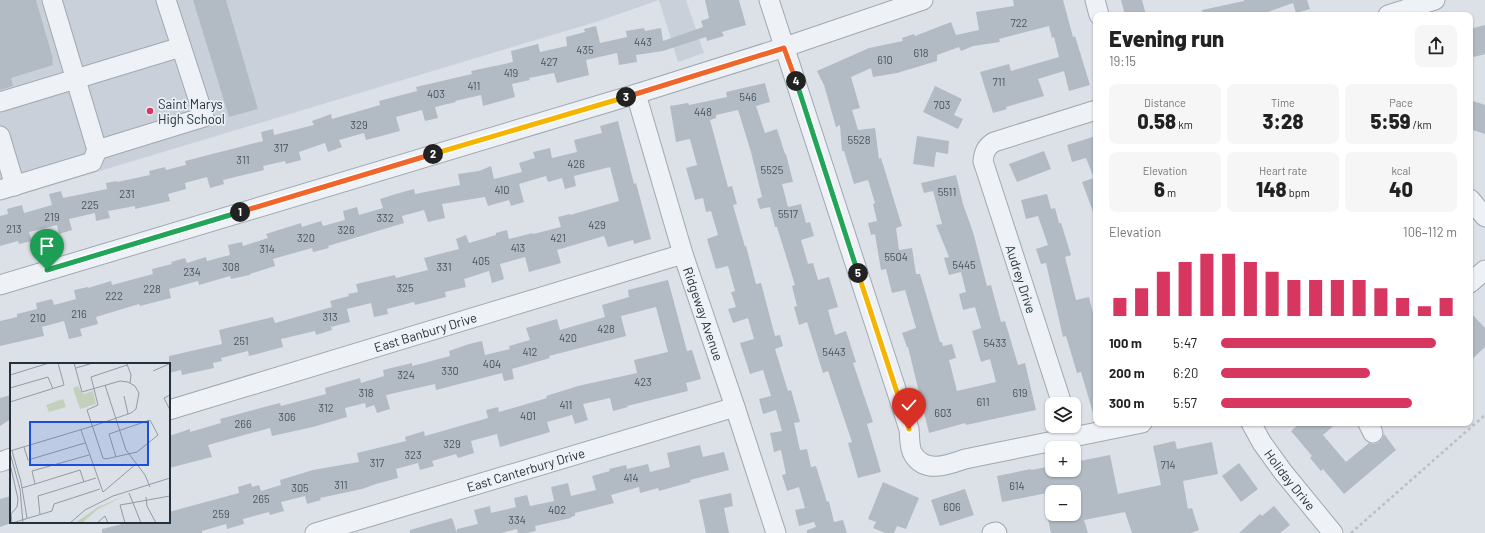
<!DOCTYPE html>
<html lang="en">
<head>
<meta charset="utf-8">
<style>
	:root { --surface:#fff; --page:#f6f6f6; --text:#222; --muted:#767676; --accent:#d63660 }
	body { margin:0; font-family:Barlow,sans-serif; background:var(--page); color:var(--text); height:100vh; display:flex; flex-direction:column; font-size:15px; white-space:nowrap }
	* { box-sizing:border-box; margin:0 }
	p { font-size:13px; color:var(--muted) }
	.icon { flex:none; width:22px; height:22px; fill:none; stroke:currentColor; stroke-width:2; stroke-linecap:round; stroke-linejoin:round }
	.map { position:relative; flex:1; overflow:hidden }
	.drawer { position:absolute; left:1093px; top:12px; width:380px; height:414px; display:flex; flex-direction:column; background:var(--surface); border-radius:8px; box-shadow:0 1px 3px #0004 }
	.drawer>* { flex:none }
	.controls { position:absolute; left:1045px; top:397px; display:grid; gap:8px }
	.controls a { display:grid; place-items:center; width:36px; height:36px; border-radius:8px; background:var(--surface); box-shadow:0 1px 3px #0004; font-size:20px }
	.pin { position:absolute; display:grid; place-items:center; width:34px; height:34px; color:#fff; margin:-41px -17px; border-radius:50% 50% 50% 0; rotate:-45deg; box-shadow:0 0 4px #0007 }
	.pin .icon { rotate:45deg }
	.km { position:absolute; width:20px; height:20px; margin:-10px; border-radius:50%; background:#222; color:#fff; font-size:11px; line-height:20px; text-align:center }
	.round { display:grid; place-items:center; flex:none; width:42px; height:42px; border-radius:8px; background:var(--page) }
	.head { display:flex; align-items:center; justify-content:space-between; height:68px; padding:0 16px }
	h1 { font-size:22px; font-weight:800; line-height:30px }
	.metrics { display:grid; grid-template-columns:repeat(3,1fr); gap:6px; height:68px; padding:4px 16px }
	.metrics div { display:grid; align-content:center; border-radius:8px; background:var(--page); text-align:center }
	.metrics b { font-size:20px; font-weight:800 }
	.metrics small { font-size:11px; font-weight:400 }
	.metrics p { font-size:11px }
	.chart { height:112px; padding:8px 16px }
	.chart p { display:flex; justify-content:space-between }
	.chart svg { width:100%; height:72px; margin-top:4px; stroke:var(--accent); stroke-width:6 }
	ul { padding:0 16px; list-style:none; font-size:13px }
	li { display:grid; grid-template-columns:64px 48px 1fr; align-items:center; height:30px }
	li i { height:10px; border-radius:5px; background:var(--accent) }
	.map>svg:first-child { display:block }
</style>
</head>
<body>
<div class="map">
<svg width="1485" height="533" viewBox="0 0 1485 533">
	<rect width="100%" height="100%" fill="#dbe1e7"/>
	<polygon fill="#c9d0d9" points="0,0 686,0 704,53 678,62 659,0 599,21 0,201"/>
	<g fill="#b2bbc4">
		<polygon points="0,0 36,0 53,59 52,59 53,65 11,78 13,86 0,90"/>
		<polygon points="193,0 226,0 258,109 229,117"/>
		<polygon points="705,0 739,0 746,25 722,32 724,36 707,41 706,37 663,51 636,55 637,62 619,65 617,53 586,60 589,75 557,83 554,73 529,78 530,80 512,84 515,97 483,106 481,95 455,101 456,102 435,107 438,118 425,121 422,110 396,117 400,131 366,140 364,133 339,140 342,147 328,152 325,143 299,152 301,160 286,164 285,161 263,166 264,170 223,180 224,184 210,188 207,177 185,183 186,189 168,194 170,201 135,209 135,206 108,211 110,218 96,221 95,213 69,219 72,230 59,234 57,225 29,232 32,241 19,244 18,241 0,246 0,216 8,214 7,209 22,205 24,213 52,205 49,194 61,191 63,198 107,189 106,183 117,181 117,182 150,175 149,171 165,167 166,170 186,165 185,161 263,141 261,132 273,129 274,135 314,125 312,121 331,114 332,119 380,105 379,101 417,91 416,87 472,74 471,71 513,62 511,51 538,44 540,52 567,46 566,37 585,32 584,29 596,26 600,43 627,37 626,31 644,28 645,31 661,28 663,41 703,27 701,21 709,18"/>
		<polygon points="1013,0 1063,0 1073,37 1075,36 1090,85 1069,91 1064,71 1038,79 1044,96 1006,107 1007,109 993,113 980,72 1009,64 1011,71 1059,57 1054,37 1052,38 1049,26 999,39 1000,42 973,46 961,51 959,47 937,55 937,61 897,73 873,77 871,68 851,77 860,108 852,110 858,130 875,128 879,159 881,158 902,226 896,228 899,250 912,248 916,274 920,274 940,342 942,342 943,346 952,344 956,358 949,360 957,391 996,382 990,359 981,362 972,331 981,328 975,307 963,310 959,294 966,292 961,272 949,275 944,258 949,257 936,225 942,224 933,191 924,193 921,183 956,175 963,204 973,232 987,286 991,285 1001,322 1005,321 1018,365 1025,363 1036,410 966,425 965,423 929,433 908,347 907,347 902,333 916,328 905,290 892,293 886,269 881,270 875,234 871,235 868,223 877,221 873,204 875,203 868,180 854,184 844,151 842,151 840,125 836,127 824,85 817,71 869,48 903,41 902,38 914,34 915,36 951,22 956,35 979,30 976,12 1014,6"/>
		<polygon points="1121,0 1142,0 1146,15 1125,15"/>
		<polygon points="1244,0 1307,0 1310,9 1296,13 1293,3 1260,15 1203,15 1202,10 1244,1"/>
		<polygon points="1485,25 1485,54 1474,57 1473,56 1470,56 1470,29"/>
		<polygon points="765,83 770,102 756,106 765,133 777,129 785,154 786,154 793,182 782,184 788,207 801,204 806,223 810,222 814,236 801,240 808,264 813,263 818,280 829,277 838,307 828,310 835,335 846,331 856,362 853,363 873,422 867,424 881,472 858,478 848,443 852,442 828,371 823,373 807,322 799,325 794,307 797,306 792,286 795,285 777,227 775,227 770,207 760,209 757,199 762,197 751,152 738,110 716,115 716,118 710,120 728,187 732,186 737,204 733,205 745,247 746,246 756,284 761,283 775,336 780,335 783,346 775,349 788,391 791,390 800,422 794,423 800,450 807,449 811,467 816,466 827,502 829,501 834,522 843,520 847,533 807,533 807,530 816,527 814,522 799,526 795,510 805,508 799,487 787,491 782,475 786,474 781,450 774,452 770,433 782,431 776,410 763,414 759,399 771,396 763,370 750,374 740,343 754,339 748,318 733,323 728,309 736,307 731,292 735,291 728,266 716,269 707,239 718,235 711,211 706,212 703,198 695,200 686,168 697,165 690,139 676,142 670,106 688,103 689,105 727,97 726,92"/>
		<polygon points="935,86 962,99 954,115 963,119 958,129 923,112"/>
		<polygon points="1470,100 1485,105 1485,134 1470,129"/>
		<polygon points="618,121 634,184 636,183 651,239 634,244 633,240 608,247 604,236 557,250 561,263 529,272 525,257 500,264 504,279 492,283 489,271 464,279 466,287 445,292 446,297 415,305 414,302 387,309 388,314 374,317 371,303 347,309 350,322 331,327 332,330 316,335 315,331 281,339 283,347 249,356 248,351 221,358 222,361 213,363 214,368 182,375 181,370 169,373 169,356 222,344 219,330 273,317 275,323 332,307 330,301 349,296 348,294 358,292 356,284 395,275 396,278 428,270 424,258 459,249 456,239 466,235 469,243 496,235 496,233 507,230 509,239 533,233 533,234 561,227 558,217 570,214 570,215 619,201 610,167 574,176 576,186 565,189 562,178 548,182 546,176 519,184 524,202 511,206 509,200 488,206 485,197 442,204 445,218 428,222 424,210 402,216 404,223 328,246 329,248 313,252 312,248 273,259 275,266 250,274 250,275 231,279 230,276 199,285 198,281 169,289 171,298 140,306 139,304 96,317 98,324 80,329 82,336 69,339 64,321 42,327 44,336 0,346 0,321 17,317 17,314 37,309 36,303 52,299 54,305 76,299 74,290 88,287 88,288 111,281 112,285 153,274 152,269 172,264 171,262 185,258 187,263 206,257 207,261 230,255 228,245 242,242 243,246 268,238 266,234 301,223 302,227 321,221 323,226 345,220 343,211 357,207 359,215 383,208 380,199 396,194 414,189 415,194 460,185 458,174 479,171 491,166 494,179 522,172 519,163 535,158 533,152 550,148 552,158 577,152 574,140 602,133 600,126"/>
		<polygon points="917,136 949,141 948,154 936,152 934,167 913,164"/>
		<polygon points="1096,136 1096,217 1095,217 1082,182 1094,178 1086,158 1072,162 1067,145"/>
		<polygon points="1044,151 1051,169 1017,182 1009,164"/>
		<polygon points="1047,194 1051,209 1055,208 1059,223 1061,223 1071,255 1065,257 1076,300 1089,297 1096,326 1096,413 1093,413 1081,372 1077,373 1066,336 1063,337 1046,263 1041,264 1036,249 1048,245 1038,216 1026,219 1021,200"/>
		<polygon points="668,280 687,351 692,350 701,379 686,383 688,391 627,406 628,407 613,411 610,398 583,404 588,420 575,424 572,415 547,422 550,432 500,447 497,434 471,441 474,453 458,458 456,454 432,461 434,466 420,470 418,463 396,469 398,478 376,484 362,489 320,498 321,500 307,504 305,496 281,502 284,511 270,515 269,512 243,519 244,524 227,529 226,524 202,531 202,533 102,533 102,529 130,522 169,522 169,512 239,493 238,487 251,483 252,487 259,485 261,491 281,485 280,480 313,470 359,462 357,453 406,441 405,437 424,431 425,436 488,418 486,410 498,407 499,412 547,398 546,396 578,386 637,373 634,360 668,352 656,307 621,316 626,336 549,356 550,358 512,369 514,379 504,381 502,373 436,390 435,384 386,395 390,409 377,413 374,405 366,408 365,403 345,408 347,417 313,427 272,436 270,428 208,445 212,457 169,468 169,436 190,429 190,432 221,423 220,419 264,407 280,403 281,406 326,394 325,388 360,378 361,383 384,376 383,370 412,363 412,366 424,363 450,356 449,351 469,344 482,341 485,355 510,349 509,346 530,340 526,328 557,319 560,330 605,317 602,305 629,297 628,290"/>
		<polygon points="1470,312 1485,328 1485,347 1470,361"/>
		<polygon points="11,395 11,419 0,426 0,398"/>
		<polygon points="1300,423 1337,423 1323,435 1346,462 1369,443 1373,444 1378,443 1382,439 1384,434 1396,450 1344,494 1323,469 1321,471 1310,458 1312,456 1291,431"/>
		<polygon points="1175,441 1177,449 1212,442 1218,474 1183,481 1188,509 1192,508 1199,530 1191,533 1132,533 1125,512 1084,520 1088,533 1051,533 1047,514 1074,514 1074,492 1052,492 1002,502 997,476 1031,469 1031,470 1052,466 1052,470 1074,470 1074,462 1110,455 1118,494 1161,485 1153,446"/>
		<polygon points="700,445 703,457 724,452 729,470 690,480 691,482 659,491 658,488 640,493 639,487 611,495 614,503 575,513 575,516 571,517 571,518 535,526 536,531 527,533 518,533 517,529 501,533 457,533 457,529 478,524 474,510 490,506 491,513 516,507 514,498 527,495 530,506 554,501 551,487 568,483 571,496 596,490 592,476 610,471 609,469 626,465 627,469 648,464 650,472 670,467 667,453"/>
		<polygon points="1239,463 1258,489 1241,502 1222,476"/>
		<polygon points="883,482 919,498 906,529 897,526 894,533 885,533 873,528 876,522 868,519"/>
		<polygon points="965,489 974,515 940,526 931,500"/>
		<polygon points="731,493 733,506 724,508 729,533 706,533 699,500"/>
		<polygon points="11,496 11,523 0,527 0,499"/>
		<polygon points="1274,506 1290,525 1280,533 1239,533 1260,514 1262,516"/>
		<polygon points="452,518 457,533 410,533 410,530"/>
	</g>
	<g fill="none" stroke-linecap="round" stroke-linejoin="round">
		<defs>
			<g id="minor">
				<path d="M769,0l140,429c1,8 0,19 4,25 12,20 35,11 52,5l177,-36"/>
				<polyline points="1095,0 1099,15"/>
				<polyline points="1388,15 1435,0"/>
				<path id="s1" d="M636,94l47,160 52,153 41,126"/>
				<polyline points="0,102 181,47"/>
				<polyline points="0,136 15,186"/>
				<polyline points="97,150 204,117 166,0"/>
				<polyline points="0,190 92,162 97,150 52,0"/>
				<polyline points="1470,199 1485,217"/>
				<polyline points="1470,283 1485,270"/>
				<polyline points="0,285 636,94 785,47 923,0"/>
				<path d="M1062,404l-79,-243c1,-9 3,-14 11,-19l102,-32"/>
				<path id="s2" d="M169,410l514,-156"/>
				<path id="s3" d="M1251,423l11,20 21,29 50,61"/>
				<polyline points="1368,423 1373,433"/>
				<polyline points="0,462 11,458"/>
				<path id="s4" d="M315,533l420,-126"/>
				<polyline points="992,533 996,532 997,533"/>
			</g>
		</defs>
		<use href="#minor" stroke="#a0a8b1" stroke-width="21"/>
		<polyline stroke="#b9bfc5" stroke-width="2.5" stroke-dasharray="3 3" stroke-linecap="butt" points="1351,533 1485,415"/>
		<use href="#minor" stroke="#eef1f5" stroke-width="19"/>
	</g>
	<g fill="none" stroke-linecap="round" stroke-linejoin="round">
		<defs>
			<polyline id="split-1" points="47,270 240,212"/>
			<polyline id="split-2" points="240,212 433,154"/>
			<polyline id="split-3" points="433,154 626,97"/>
			<polyline id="split-4" points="626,97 784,48 796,81"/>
			<polyline id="split-5" points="796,81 858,273"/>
			<polyline id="split-6" points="858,273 909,429"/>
		</defs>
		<use href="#split-1" stroke="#fff" stroke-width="8"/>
		<use href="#split-2" stroke="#fff" stroke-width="8"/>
		<use href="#split-3" stroke="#fff" stroke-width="8"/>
		<use href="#split-4" stroke="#fff" stroke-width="8"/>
		<use href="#split-5" stroke="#fff" stroke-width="8"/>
		<use href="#split-6" stroke="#fff" stroke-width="8"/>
		<use href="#split-1" stroke="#22a559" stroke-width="5"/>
		<use href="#split-2" stroke="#f0652b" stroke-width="5"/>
		<use href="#split-3" stroke="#f5b400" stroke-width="5"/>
		<use href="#split-4" stroke="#f0652b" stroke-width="5"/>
		<use href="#split-5" stroke="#22a559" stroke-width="5"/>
		<use href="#split-6" stroke="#f5b400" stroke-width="5"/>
	</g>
	<circle fill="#d63660" stroke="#eaf0f4" stroke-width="1.5" cx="150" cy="111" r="4"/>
	<g text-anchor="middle" stroke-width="3.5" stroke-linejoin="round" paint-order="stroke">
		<g font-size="11" fill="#48535f">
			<text x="1019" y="27">722</text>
			<text x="643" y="46">443</text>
			<text x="585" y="54">435</text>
			<text x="921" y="57">618</text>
			<text x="885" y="64">610</text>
			<text x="549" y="66">427</text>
			<text x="511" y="77">419</text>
			<text x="999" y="86">711</text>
			<text x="474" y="90">411</text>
			<text x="436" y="98">403</text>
			<text x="748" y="101">546</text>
			<text x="942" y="109">703</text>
			<text x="703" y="116">448</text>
			<text x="359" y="129">329</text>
			<text x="859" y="144">5528</text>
			<text x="281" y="152">317</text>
			<text x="243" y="164">311</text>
			<text x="576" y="168">426</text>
			<text x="772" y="174">5525</text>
			<text x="502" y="194">410</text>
			<text x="947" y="196">5511</text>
			<text x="127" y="198">231</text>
			<text x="90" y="209">225</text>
			<text x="788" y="218">5517</text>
			<text x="52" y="221">219</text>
			<text x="385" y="222">332</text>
			<text x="597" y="229">429</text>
			<text x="14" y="233">213</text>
			<text x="346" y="234">326</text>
			<text x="306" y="242">320</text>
			<text x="558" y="242">421</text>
			<text x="518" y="252">413</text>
			<text x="267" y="253">314</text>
			<text x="896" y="261">5504</text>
			<text x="481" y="265">405</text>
			<text x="964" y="269">5445</text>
			<text x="231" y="271">308</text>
			<text x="444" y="271">331</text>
			<text x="192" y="276">234</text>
			<text x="405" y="292">325</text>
			<text x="152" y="293">228</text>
			<text x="114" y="300">222</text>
			<text x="79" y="318">216</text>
			<text x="330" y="321">313</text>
			<text x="38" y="322">210</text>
			<text x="606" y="333">428</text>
			<text x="568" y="342">420</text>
			<text x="241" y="345">251</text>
			<text x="995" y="347">5433</text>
			<text x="530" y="356">412</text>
			<text x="834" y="356">5443</text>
			<text x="492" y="368">404</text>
			<text x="450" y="375">330</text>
			<text x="406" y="379">324</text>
			<text x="643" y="386">423</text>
			<text x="366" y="397">318</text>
			<text x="1020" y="397">619</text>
			<text x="983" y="406">611</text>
			<text x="566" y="409">411</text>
			<text x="326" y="412">312</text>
			<text x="943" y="417">603</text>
			<text x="528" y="420">401</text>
			<text x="287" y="421">306</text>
			<text x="243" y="428">266</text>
			<text x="452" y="448">329</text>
			<text x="413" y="459">323</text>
			<text x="377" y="467">317</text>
			<text x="1168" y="469">714</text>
			<text x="631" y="482">414</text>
			<text x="341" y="489">311</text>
			<text x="1017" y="490">614</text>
			<text x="300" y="492">305</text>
			<text x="261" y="503">265</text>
			<text x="952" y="511">606</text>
			<text x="557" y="514">402</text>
			<text x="221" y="518">259</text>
			<text x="517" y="524">334</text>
		</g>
		<g font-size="13" fill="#24303d" stroke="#eaf0f4" text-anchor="start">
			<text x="158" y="109">Saint Marys<tspan x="158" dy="15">High School</tspan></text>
		</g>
		<g font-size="13" fill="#24303d" stroke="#eaf0f4">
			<text transform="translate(1021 279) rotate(72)" y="5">Audrey Drive</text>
			<text dy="5" stroke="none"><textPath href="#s1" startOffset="230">Ridgeway Avenue</textPath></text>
			<text dy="5" stroke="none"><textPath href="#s2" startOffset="268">East Banbury Drive</textPath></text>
			<text dy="5" stroke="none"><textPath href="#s4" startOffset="220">East Canterbury Drive</textPath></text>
			<text dy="5" stroke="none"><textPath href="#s3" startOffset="69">Holiday Drive</textPath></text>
		</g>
	</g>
	<g transform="translate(10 363)">
		<rect width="160" height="160" fill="#dbe1e7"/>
		<path d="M68,23l5,8 10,-3 3,13 -16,5 -7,-21zM53,36l3,8 -17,5 -3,-7zM117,132l-29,14 -16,14h-7l23,-16z" fill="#c3d1bc"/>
		<path fill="none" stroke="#929aa3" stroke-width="1" d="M117,1l4,11 -1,8M66,5l17,-5M143,8l16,-7M0,12l39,-12M95,22l21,65 19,25 5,12M0,25l38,-11 5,12M160,32l-6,3 6,12M114,33l4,18M0,39l54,-17 -6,-22M71,67l22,62 33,-28M14,84l4,13 57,-17M0,88l83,-25 38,-13 5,-4 3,-16 -4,-7 -7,-4 -8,-1 -38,11 -8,-29M2,88l9,31 6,36M0,90l10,36 3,34M106,94l-7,-23 41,-14 8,15 -21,17 -31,7 -3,-1 -16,-48 11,-5 -7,-28 36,-12M0,101l8,35 -1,8 -6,7 1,9M25,121l-3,-13 57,-16M12,125l58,-18 4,12M119,130l12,30M136,134l1,9 9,17M30,151l-2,-18 58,-18M2,160l40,-12 2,-7 46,-15M60,160l15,-13 28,-14 57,-18M87,160l8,-7 3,7M115,160l-5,-18 50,-9"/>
		<path fill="#1d4ed8" fill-opacity="0.15" stroke="#1d4ed8" stroke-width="2" d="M20,59h118v43h-118z"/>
		<rect width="160" height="160" fill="none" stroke="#24303d" stroke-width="2"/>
	</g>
</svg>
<div class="controls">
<a><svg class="icon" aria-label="layers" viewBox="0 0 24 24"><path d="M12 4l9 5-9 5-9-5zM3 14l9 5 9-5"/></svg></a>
<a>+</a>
<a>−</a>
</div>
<div class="pin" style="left:47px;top:270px;background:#1e9e55"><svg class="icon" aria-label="arrive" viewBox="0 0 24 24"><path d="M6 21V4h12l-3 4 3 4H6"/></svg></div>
<div class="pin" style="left:909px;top:429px;background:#d93025"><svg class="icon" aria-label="check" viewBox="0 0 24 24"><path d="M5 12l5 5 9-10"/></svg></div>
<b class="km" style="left:240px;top:212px">1</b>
<b class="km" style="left:433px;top:154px">2</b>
<b class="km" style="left:626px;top:97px">3</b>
<b class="km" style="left:796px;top:81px">4</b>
<b class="km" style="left:858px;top:273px">5</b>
<section class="drawer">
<div class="head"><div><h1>Evening run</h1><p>19:15</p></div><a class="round"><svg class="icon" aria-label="share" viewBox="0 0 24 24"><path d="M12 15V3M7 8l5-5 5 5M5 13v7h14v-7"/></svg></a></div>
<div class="metrics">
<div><p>Distance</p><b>0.58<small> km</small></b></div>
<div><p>Time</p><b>3:28</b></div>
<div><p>Pace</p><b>5:59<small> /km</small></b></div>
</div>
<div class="metrics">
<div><p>Elevation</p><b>6<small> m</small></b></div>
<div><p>Heart rate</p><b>148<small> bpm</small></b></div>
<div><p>kcal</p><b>40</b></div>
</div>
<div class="chart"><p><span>Elevation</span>106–112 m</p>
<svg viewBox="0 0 160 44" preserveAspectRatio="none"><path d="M5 44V33M15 44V27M25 44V17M35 44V11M45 44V6M55 44V6M65 44V11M75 44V17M85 44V22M95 44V22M105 44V22M115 44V22M125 44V27M135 44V33M145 44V38M155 44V33"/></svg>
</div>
<ul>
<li><b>100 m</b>5:47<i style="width:91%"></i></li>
<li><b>200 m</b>6:20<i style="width:63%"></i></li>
<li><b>300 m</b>5:57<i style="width:81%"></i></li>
</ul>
</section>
</div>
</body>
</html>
